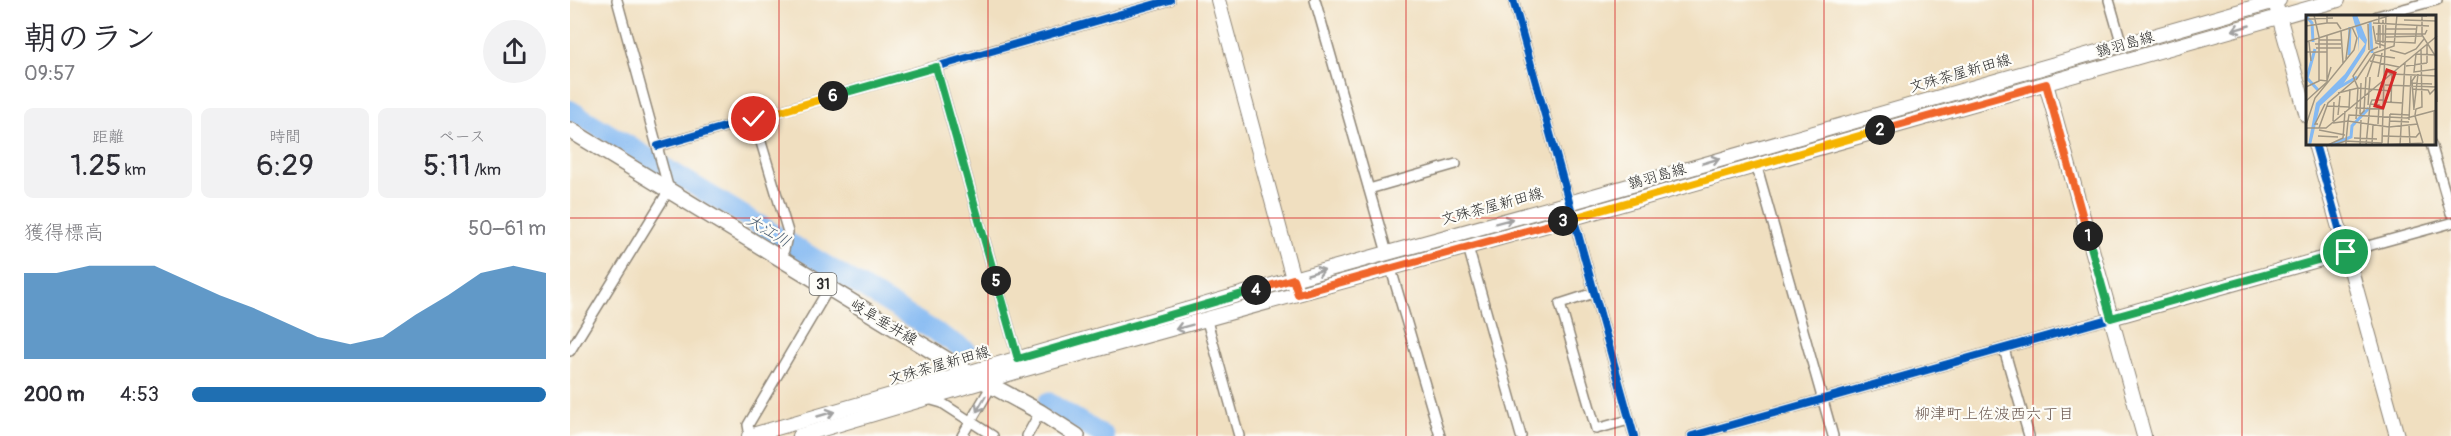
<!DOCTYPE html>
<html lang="ja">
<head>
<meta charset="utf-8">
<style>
	:root { --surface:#fff; --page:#f2f2f3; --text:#2b2b33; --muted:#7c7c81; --accent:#1f6fb2 }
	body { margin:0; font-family:Pangolin,"Klee One",sans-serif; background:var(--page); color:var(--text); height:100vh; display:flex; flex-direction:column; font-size:22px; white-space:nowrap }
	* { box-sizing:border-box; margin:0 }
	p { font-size:20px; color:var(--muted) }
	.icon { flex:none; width:33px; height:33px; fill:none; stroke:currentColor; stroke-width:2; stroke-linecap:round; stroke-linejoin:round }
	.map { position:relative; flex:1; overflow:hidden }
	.details { display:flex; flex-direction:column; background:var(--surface); width:570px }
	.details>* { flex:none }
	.pin { position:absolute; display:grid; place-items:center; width:51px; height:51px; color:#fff; margin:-26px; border:3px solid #fff; border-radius:50%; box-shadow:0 2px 6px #0007 }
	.km { position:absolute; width:30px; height:30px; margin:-15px; border-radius:50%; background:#222; color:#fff; font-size:16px; line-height:30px; text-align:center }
	.round { display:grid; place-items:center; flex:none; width:63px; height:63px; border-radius:32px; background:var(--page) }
	.summary { display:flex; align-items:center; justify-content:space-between; height:102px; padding:0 24px }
	h1 { font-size:33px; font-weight:600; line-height:45px }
	.metrics { display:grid; grid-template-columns:repeat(3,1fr); gap:9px; height:102px; padding:6px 24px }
	.metrics div { display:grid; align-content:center; border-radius:9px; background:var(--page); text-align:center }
	.metrics b { font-size:30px; font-weight:600 }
	.metrics small { font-size:16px; font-weight:400 }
	.metrics p { font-size:16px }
	.chart { height:168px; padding:12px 24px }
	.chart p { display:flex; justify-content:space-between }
	.chart svg { width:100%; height:108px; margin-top:6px; fill:var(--accent); opacity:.7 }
	ul { padding:0 24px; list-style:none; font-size:20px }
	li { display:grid; grid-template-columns:96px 72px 1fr; align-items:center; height:45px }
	li i { height:15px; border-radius:8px; background:var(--accent) }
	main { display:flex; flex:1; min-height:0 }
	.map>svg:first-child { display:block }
</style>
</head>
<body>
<main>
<section class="details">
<div class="summary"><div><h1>朝のラン</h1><p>09:57</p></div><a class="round"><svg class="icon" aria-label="share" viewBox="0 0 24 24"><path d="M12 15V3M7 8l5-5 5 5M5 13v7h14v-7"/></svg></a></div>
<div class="metrics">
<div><p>距離</p><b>1.25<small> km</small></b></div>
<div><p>時間</p><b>6:29</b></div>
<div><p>ペース</p><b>5:11<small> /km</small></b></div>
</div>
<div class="chart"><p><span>獲得標高</span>50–61 m</p>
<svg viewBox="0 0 160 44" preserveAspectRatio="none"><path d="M0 44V9L10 9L20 6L30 6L40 6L50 12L60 18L70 23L80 29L90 35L100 38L110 35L120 26L130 18L140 9L150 6L160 9V44z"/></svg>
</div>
<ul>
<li><b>200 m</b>4:53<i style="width:100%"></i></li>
</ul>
</section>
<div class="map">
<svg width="1881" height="436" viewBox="0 0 1881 436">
	<rect width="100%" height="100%" fill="#fdfcf7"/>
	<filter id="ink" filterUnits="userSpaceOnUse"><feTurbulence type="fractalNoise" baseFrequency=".0167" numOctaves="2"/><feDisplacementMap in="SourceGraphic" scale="12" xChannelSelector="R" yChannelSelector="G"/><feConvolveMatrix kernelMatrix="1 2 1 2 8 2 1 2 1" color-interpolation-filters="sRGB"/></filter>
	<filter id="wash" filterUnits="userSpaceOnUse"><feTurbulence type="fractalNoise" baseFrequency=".008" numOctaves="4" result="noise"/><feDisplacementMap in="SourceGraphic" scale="24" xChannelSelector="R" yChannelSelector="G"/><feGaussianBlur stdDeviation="1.35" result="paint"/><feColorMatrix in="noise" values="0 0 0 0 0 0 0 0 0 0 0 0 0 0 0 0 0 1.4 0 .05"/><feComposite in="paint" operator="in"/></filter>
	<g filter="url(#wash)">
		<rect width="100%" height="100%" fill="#f0dfc0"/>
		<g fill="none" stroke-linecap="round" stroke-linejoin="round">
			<g stroke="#84b9f2" stroke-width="20">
				<polyline points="0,110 397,351"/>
				<polyline points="478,402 534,436"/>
			</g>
		</g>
	</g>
	<g filter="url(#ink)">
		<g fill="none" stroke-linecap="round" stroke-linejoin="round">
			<defs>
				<g id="street">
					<polyline points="745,0 817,253"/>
					<polyline points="943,0 1064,436"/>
					<polyline points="1539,0 1552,45"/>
					<polyline points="1807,16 1867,0"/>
					<polyline points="366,67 448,359"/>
					<polyline points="184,119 218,232 214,250 209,258"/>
					<polyline points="1861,144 1881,213"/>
					<polyline points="88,146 600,0"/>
					<polyline points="1186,164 1263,436"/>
					<polyline points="799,189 886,164"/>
					<polyline points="898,247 951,436"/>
					<polyline points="1776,252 1881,223"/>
					<polyline points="821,269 870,436"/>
					<polyline points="1024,293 990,304 1026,429 1059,420"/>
					<polyline points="637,321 669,436"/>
					<polyline points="1434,349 1459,436"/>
					<polyline points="0,351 99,190 47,0"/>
					<polyline points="358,399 372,403 423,436"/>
					<polyline points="180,436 178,425 259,288"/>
					<polyline points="392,436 422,385"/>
					<polyline points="457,436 470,412"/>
					<polyline points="1122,436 1541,318"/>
				</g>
				<g id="secondary">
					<polyline points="648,0 725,286"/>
					<polyline points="1707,9 1737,116"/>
					<polyline points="1476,84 1574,436"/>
					<polyline points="1776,252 1827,436"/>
					<polyline points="1541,318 1776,252 1745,144"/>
					<polyline points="179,436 723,279 999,203 1709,0"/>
					<polyline points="229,436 452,370 1003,218 1768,0"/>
				</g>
				<polyline id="primary" points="0,130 400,374 470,412 507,436"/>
			</defs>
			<use href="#street" stroke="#8e8576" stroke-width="12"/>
			<use href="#secondary" stroke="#8e8576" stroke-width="16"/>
			<use href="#primary" stroke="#8e8576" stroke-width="18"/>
			<use href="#street" stroke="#fff" stroke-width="9"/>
			<use href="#secondary" stroke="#fff" stroke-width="14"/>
			<use href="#primary" stroke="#fff" stroke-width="15"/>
			<defs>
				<g id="cycleway">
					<polyline points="943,0 1064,436"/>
					<polyline points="88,146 600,0"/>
					<polyline points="1122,436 1776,252 1745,144"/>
				</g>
			</defs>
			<use href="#cycleway" stroke="#fdfcf7" stroke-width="11"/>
			<use href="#cycleway" stroke="#0057b8" stroke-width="8"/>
		</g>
		<defs><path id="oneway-shaft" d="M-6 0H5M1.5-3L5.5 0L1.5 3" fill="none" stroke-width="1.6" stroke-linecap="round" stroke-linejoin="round" transform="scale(1.5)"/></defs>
		<g stroke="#a0a0a0">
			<use href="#oneway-shaft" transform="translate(1671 28) rotate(164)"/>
			<use href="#oneway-shaft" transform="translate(1141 161) rotate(-16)"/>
			<use href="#oneway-shaft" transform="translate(934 221) rotate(-15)"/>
			<use href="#oneway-shaft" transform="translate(746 272) rotate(-16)"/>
			<use href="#oneway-shaft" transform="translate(614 327) rotate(165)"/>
			<use href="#oneway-shaft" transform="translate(411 404) rotate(120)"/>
			<use href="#oneway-shaft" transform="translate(256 414) rotate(-16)"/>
		</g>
	</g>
	<g fill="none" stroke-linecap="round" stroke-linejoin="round" filter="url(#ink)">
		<defs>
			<polyline id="split-1" points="1518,236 1541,318 1776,252"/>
			<polyline id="split-2" points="1310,130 1476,84 1518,236"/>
			<polyline id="split-3" points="993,221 1310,130"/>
			<polyline id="split-4" points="686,290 723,279 728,294 993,221"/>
			<polyline id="split-5" points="426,281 448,359 686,290"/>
			<polyline id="split-6" points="263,96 366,67 426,281"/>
			<polyline id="split-7" points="184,119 263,96"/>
		</defs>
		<use href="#split-1" stroke="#fff" stroke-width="12"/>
		<use href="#split-2" stroke="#fff" stroke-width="12"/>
		<use href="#split-3" stroke="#fff" stroke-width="12"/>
		<use href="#split-4" stroke="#fff" stroke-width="12"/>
		<use href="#split-5" stroke="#fff" stroke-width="12"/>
		<use href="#split-6" stroke="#fff" stroke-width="12"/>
		<use href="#split-7" stroke="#fff" stroke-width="12"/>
		<use href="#split-1" stroke="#22a559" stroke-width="8"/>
		<use href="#split-2" stroke="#f0652b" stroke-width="8"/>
		<use href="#split-3" stroke="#f5b400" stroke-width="8"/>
		<use href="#split-4" stroke="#f0652b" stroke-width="8"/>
		<use href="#split-5" stroke="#22a559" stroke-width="8"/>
		<use href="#split-6" stroke="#22a559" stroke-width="8"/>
		<use href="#split-7" stroke="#f5b400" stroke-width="8"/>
	</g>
	<path fill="none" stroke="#d62828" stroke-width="1.5" stroke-opacity="0.55" d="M209,0v436M418,0v436M627,0v436M836,0v436M1045,0v436M1254,0v436M1463,0v436M1672,0v436M0,218h1881"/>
	<g text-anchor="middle" stroke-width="4.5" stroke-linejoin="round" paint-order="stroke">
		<rect fill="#fdfcf7" stroke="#6a6a68" stroke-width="1.5" x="239.5" y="273" width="27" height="22" rx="4.5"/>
		<g font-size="14" font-weight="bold" fill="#2b2b2b">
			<text x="253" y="289">31</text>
		</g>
		<g font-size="15" fill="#2b2b2b" stroke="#fdfcf7">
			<text transform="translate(1555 44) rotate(-16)" y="5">鶉羽島線</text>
			<text transform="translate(1390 73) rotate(-16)" y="5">文殊茶屋新田線</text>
			<text transform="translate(1087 176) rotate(-16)" y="5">鶉羽島線</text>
			<text transform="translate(922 206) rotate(-15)" y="5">文殊茶屋新田線</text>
			<text transform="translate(314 322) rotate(31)" y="5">岐阜垂井線</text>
			<text transform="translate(369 365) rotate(-16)" y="5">文殊茶屋新田線</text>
		</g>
		<g font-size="16" font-style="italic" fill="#4a5d71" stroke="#fdfcf7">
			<text transform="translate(199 230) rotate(31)" y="6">大江川</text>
		</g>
		<g font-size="16" fill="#6c5a52" stroke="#fdfcf7">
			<text x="1424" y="419">柳津町上佐波西六丁目</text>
		</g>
	</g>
	<g transform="translate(1736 15)">
		<rect width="130" height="130" fill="#f0dfc0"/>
		<path d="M46,0h5l10,25 -2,11 -23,35 -22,20 -9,39h-3l8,-42 29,-29 20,-30 -6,-7 -1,16v-17z" fill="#84b9f2"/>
		<path fill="none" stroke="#84b9f2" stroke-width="3" d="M0,1l6,7 1,19M64,7l2,31M9,34l-8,29 11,12M43,40l1,-28M32,73l19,-11M25,130l20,-8 1,-11 17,-18"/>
		<path fill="none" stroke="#a19784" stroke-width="1.5" d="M21,0v8h10l4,6M116,0v20l14,22 1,45M91,1h30M2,4l25,-1M98,5l33,1M67,8l56,3M62,9l1,26M0,11l21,-3M67,11l3,17 9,3M80,14h30M35,16l2,32M70,19h49l2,-4M80,22l36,-1M13,25h22M69,26l40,2 2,-18M72,26l1,-26M0,27l85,-27M3,27l2,19M77,28v-23M9,29h26M121,29v19M10,33h25M74,33v-25M84,35l15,4 11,-5 8,-10M0,37h21M110,39l19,1M110,39l-2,18 23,-3M69,40l20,3M40,44l4,-31M64,46l29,6M100,51l21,-3M80,55l5,4 46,2M61,62l8,-23M72,62l4,-24M13,65l8,1 4,-14M50,65l18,-27 20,-7 3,-31M106,68l20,1M79,70l52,2M0,72l13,-6v-44l-5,-22M106,74l16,1 2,4 5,-5M32,78l20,-5 33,3M0,86l21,-19v-47M79,87l18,1M85,87l1,-28M64,89l9,1 -1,19M62,90l2,-28M21,91l22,1M49,93l28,1M108,93l4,-34M43,94l1,-20M108,95l-2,-29 4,-6M128,96v33M54,99l1,-31M84,99l19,1M32,100l2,-19M54,100l4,-4 2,-34M109,100l1,-6 6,-2 -1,-58M109,101l8,27M50,104l2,-31 -5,-12 17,-25 8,-4M103,105l2,-44M27,106l1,-19M84,106l19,1M27,108l15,-2 1,-6 58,3 30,-8M12,109h-3l10,-20M0,110l9,-27 39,-48 3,-12 -5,-11M103,110l1,20M0,113h20l111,-92M13,113l9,-25 27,-23M13,115l26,5M12,121l20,1M77,121l33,1 4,-5M48,123l23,1M76,128l4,-128M22,130l15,-7 2,-27M27,130l13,-4 2,-20 41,6 29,-3M40,130v-4l36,2M54,130l1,-25M60,130l4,-40 2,-5h11M66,130l1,-21M76,130l41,-2M82,130l2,-31M94,130l5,-82"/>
		<path fill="#d62828" fill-opacity="0.15" stroke="#d62828" stroke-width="3" d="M81,55l8,3 -12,35 -8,-2z"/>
		<rect width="130" height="130" fill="none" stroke="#2b2b2b" stroke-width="3"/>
	</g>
</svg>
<div class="pin" style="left:1776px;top:252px;background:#1e9e55"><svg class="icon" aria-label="arrive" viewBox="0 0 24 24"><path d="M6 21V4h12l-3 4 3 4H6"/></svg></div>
<div class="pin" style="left:184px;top:119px;background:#d93025"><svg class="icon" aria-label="check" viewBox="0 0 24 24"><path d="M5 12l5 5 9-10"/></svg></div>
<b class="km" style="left:1518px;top:236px">1</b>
<b class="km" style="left:1310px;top:130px">2</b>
<b class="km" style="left:993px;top:221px">3</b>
<b class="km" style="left:686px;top:290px">4</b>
<b class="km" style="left:426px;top:281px">5</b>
<b class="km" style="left:263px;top:96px">6</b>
</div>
</main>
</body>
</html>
